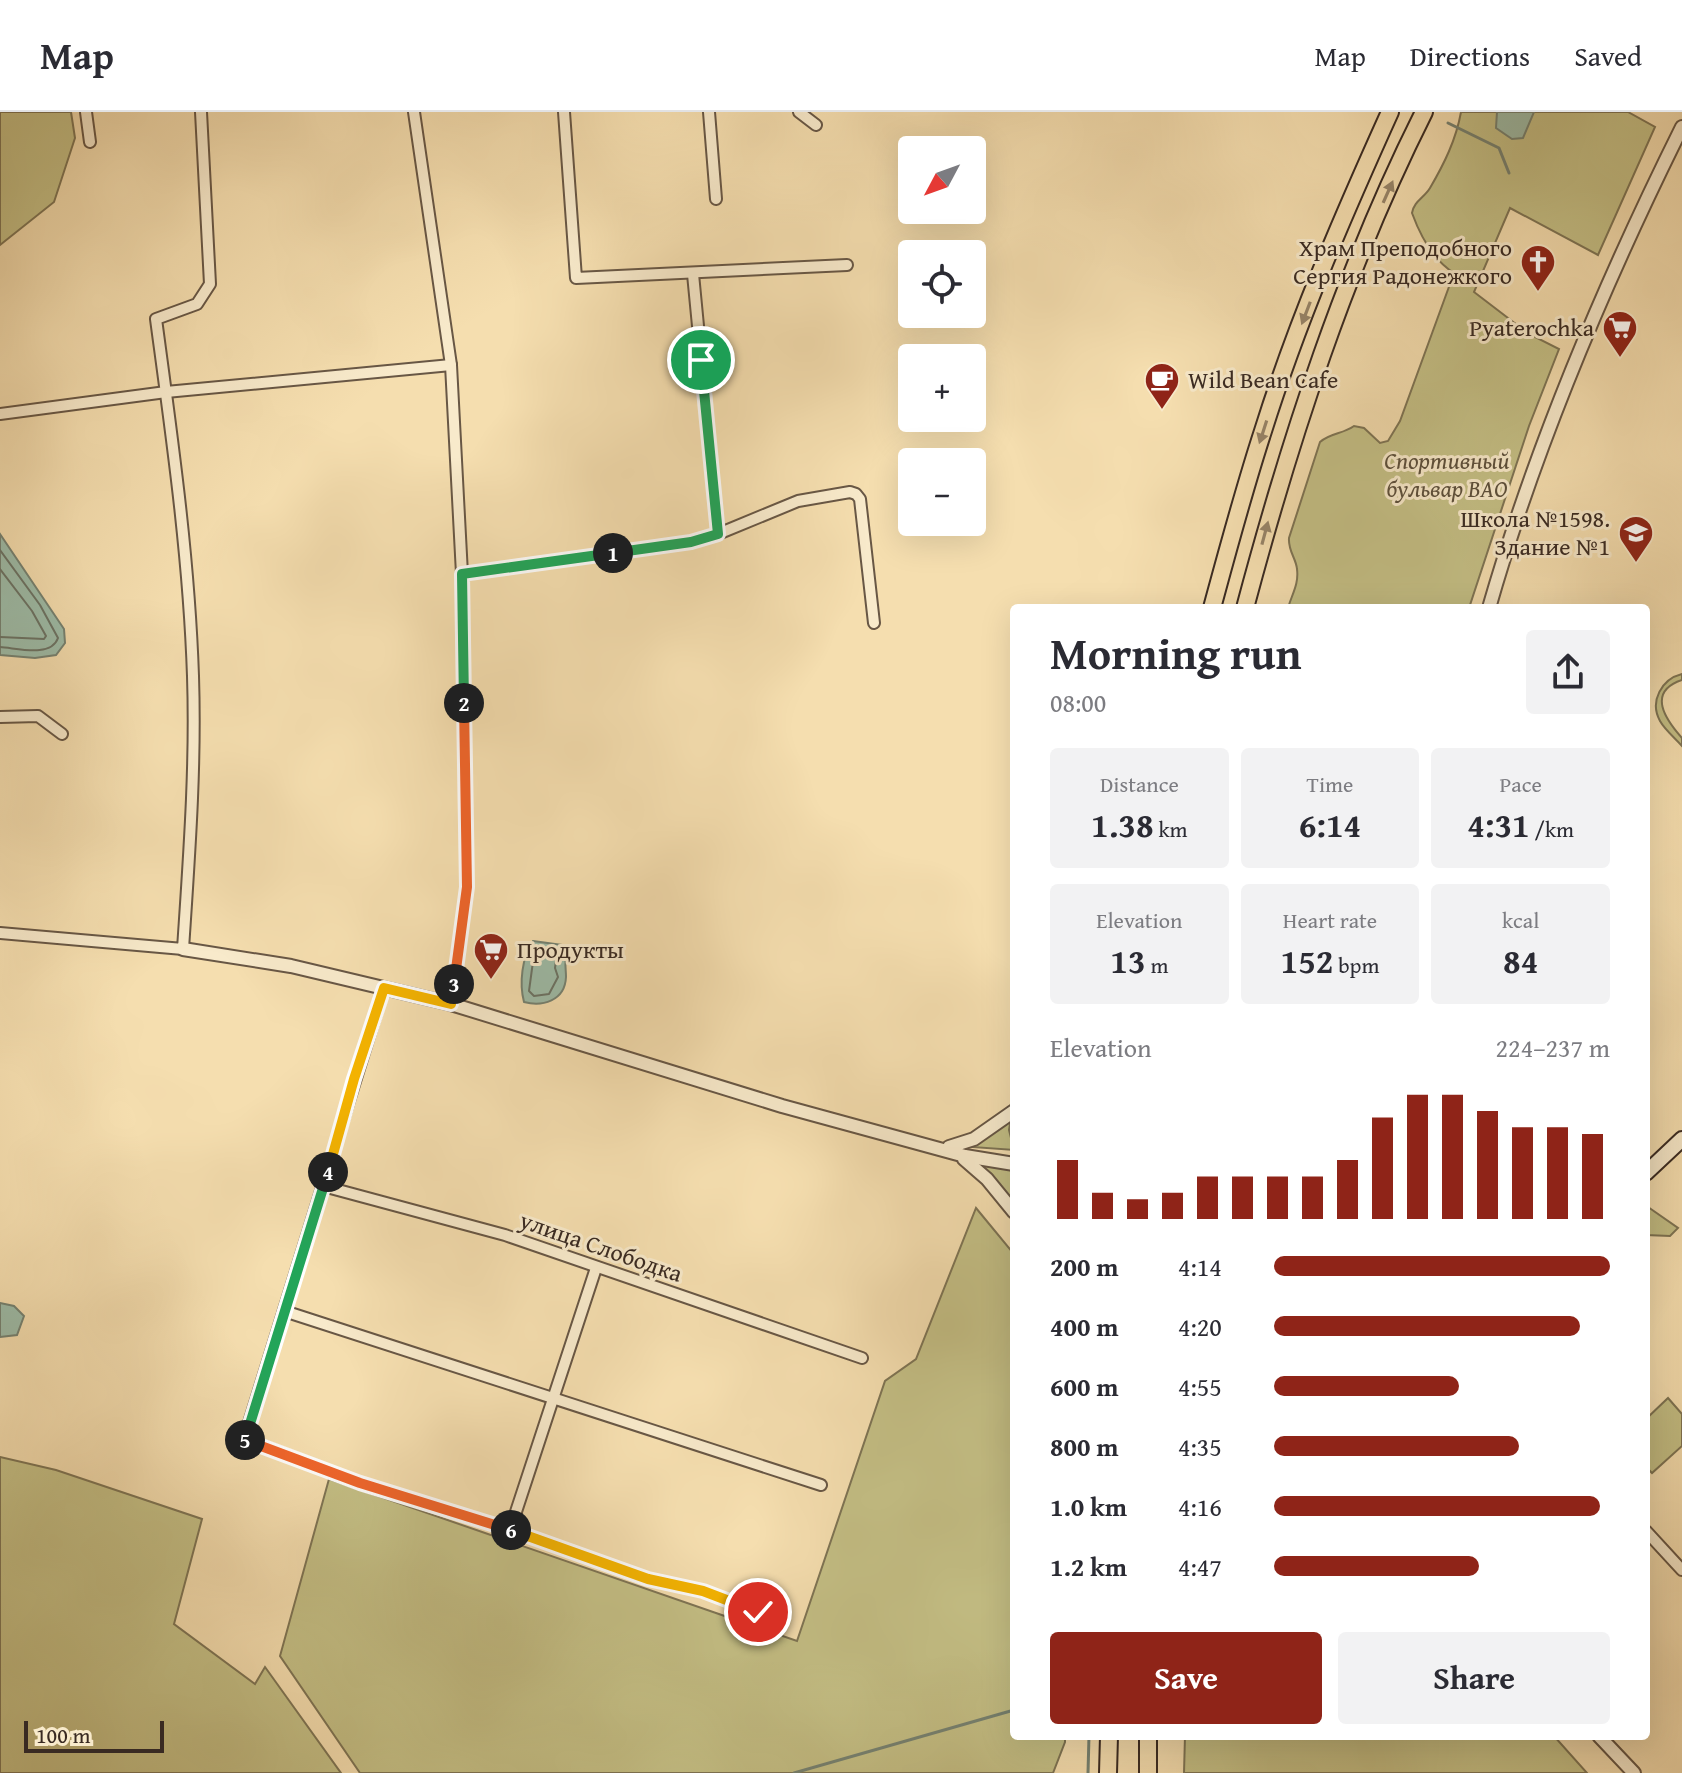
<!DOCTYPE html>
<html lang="en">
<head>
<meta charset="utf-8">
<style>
	:root { --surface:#fff; --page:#f2f2f3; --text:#2b2b33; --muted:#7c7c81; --line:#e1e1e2; --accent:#8f2418 }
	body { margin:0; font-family:"Gentium Book Plus",serif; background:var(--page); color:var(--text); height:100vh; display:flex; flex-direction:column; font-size:30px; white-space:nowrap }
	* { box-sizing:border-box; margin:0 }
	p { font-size:26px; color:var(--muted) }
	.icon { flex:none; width:44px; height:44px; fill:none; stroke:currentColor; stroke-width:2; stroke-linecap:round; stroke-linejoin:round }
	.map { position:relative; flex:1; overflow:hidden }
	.sheet { position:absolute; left:1010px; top:492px; width:640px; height:1136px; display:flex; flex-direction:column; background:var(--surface); border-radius:8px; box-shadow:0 8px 32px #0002 }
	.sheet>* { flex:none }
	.needle { width:52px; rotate:229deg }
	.buttons { position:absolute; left:898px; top:24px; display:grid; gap:16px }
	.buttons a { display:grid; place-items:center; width:88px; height:88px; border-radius:8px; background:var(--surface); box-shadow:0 8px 32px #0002; font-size:40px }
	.scale { position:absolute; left:24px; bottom:20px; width:140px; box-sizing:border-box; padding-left:8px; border:4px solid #392a22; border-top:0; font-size:22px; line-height:28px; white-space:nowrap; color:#392a22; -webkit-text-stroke:6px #f8eacb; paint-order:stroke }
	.pin { position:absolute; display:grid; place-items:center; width:68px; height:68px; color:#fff; margin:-34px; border:4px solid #fff; border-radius:50%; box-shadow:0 2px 8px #0007 }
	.km { position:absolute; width:40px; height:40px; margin:-20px; border-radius:50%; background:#222; color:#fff; font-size:22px; line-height:40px; text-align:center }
	.round { display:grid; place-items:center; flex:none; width:84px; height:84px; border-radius:8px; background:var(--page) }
	.head { display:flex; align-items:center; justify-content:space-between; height:136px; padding:0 40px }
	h1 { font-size:44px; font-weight:600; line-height:60px }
	.metrics { display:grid; grid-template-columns:repeat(3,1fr); gap:12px; height:136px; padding:8px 40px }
	.metrics div { display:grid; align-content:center; border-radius:8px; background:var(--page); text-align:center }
	.metrics b { font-size:34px; font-weight:600 }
	.metrics small { font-size:22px; font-weight:400 }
	.metrics p { font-size:22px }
	.chart { height:224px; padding:16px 40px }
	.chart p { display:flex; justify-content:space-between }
	.chart svg { width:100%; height:144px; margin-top:8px; stroke:var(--accent); stroke-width:6 }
	.action { display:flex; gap:16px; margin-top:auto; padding:16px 40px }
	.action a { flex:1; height:92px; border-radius:8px; background:var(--accent); color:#fff; font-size:32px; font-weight:600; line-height:92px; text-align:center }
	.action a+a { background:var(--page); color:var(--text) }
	ul { padding:0 40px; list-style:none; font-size:26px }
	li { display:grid; grid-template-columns:128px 96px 1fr; align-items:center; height:60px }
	li i { height:20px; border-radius:10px; background:var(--accent) }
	header { display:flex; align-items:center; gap:48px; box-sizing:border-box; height:112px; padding:0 40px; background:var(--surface); border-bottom:2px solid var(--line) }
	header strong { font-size:38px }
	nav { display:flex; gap:44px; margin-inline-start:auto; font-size:28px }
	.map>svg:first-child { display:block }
</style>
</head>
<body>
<header>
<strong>Map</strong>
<nav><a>Map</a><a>Directions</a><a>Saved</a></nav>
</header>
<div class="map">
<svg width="1682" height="1661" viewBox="0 0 1682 1661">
	<rect width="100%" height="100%" fill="#f5deaf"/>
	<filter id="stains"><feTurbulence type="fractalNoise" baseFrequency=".0025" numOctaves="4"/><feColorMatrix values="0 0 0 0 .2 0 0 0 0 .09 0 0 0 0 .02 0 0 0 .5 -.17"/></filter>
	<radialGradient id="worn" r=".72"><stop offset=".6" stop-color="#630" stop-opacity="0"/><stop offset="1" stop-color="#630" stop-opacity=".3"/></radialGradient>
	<g fill="#c4bf85" stroke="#7e7454" stroke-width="2">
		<polygon points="0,0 71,0 75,26 54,90 0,133"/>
		<path d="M1461,0h167l27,15 -57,128 -88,-47 -36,84 55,42 30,15 -30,77 -60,182h-181c4,-14 11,-24 9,-39 -1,-11 -9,-18 -8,-31l31,-96c10,-9 23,-8 34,-16l10,2 16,15 8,-2 12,-20 54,-148c-21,-13 -34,-38 -42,-60 2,-12 12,-15 18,-25 14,-24 26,-48 31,-76z"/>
		<path d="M1682,562v6c-36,12 -16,40 0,58v8c-7,-8 -17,-16 -22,-25 -11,-20 2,-42 22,-47z"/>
		<polygon points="1011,1006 1009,1018 1014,1038 972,1035"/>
		<polygon points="977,1050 1014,1056 1014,1094"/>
		<polygon points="1648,1095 1678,1116 1670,1124 1646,1123"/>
		<polygon points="976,1096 1014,1142 1014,1624 1065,1624 1065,1630 1053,1661 360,1661 280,1544 329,1367 797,1529 885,1269 916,1247"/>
		<polygon points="1668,1286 1682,1302 1682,1334 1652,1361 1646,1355 1646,1307"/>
		<polygon points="0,1345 56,1358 202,1407 174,1512 255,1572 265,1555 341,1661 0,1661"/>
		<polygon points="1185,1624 1554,1624 1587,1661 1184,1661"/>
	</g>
	<g fill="#9dbca8" stroke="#758272" stroke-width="2">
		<polygon points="1497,0 1534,0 1523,26 1512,27 1496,16"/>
		<polygon points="0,422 64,517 65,531 56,543 35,546 0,543"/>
		<path d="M533,829l29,4 5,7c-3,10 -1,16 -1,25 -1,24 -24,30 -42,25 -5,-19 -2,-45 9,-61z"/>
		<polygon points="0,1191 14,1194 24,1204 17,1223 0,1225"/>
	</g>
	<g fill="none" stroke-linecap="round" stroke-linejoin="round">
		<g stroke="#6b7365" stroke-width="2">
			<path d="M0,438l40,55 18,33c-7,20 -41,10 -58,9"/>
			<polyline points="0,457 32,499 46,524 44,527 0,525"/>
			<polygon points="540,837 557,841 555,856 558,865 549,882 534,884 529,879 534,842"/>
		</g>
		<g stroke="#758272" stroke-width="3">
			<polyline points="1448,11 1499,36 1509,61"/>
			<polyline points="794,1661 1014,1598"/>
			<polyline points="1088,1661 1089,1624"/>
		</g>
		<defs>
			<g id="minor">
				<polyline points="86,0 90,30"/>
				<polyline points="414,0 451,253 462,462 467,775 451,892"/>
				<polyline points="564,0 576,166 847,153"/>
				<polyline points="709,0 716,87"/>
				<polyline points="799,0 816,13"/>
				<polyline points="693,162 718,422"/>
				<polyline points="0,302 166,280 451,253"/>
				<polyline points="462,462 691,430 718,422 798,389 850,380 856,382 860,387 874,511"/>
				<polyline points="0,605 38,604 62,622"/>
				<path d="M0,821l183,16c6,-91 13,-182 10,-273 -4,-120 -21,-238 -37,-357l41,-15 13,-20 -9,-172"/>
				<polyline points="384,876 244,1327 360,1371 510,1418 648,1467 703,1479 758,1500"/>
				<polyline points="323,1074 505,1123 862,1246"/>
				<polyline points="284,1199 821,1373"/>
				<polyline points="510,1418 596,1156"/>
				<polyline points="1646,1419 1682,1458"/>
			</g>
			<g id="tertiary">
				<path d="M1489,496c48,-167 116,-326 193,-481"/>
				<polyline points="183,837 291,854 451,892 782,994 965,1044 1014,1052"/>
				<polyline points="949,1035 974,1027 1014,999"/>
				<polyline points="964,1047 987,1067 1014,1100"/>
				<polyline points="1599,1624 1634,1661"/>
			</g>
			<polyline id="secondary" points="1646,1061 1682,1027"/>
			<g id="trunk">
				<path d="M1212,496c16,-59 32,-119 51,-177 34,-109 80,-215 127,-319"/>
				<path d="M1245,496c45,-169 100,-339 179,-496"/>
				<polyline points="1108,1661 1109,1624"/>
				<polyline points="1148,1661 1148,1624"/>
			</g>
		</defs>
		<use href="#minor" stroke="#685745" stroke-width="14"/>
		<use href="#tertiary" stroke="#685745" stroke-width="16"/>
		<use href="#secondary" stroke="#392a22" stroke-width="18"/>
		<use href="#trunk" stroke="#392a22" stroke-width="20"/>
		<use href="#minor" stroke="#f8eacb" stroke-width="10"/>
		<use href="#tertiary" stroke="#f8eacb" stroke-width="12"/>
		<use href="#secondary" stroke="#f8eacb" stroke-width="14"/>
		<use href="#trunk" stroke="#f5deaf" stroke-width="16"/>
	</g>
	<defs><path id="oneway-solid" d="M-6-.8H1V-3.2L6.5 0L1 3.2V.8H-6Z" transform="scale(2)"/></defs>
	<g fill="#978468">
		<use href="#oneway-solid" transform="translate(1388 80) rotate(-66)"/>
		<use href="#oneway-solid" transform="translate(1306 201) rotate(111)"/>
		<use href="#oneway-solid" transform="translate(1263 320) rotate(108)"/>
		<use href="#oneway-solid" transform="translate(1265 421) rotate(-75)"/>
	</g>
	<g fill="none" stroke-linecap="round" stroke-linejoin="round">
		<defs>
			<polyline id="split-1" points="613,441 691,430 718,422 701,248"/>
			<polyline id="split-2" points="464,591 462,462 613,441"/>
			<polyline id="split-3" points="454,872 467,775 464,591"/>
			<polyline id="split-4" points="328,1060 354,967 384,876 451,892 454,872"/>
			<polyline id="split-5" points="245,1328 328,1060"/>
			<polyline id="split-6" points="245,1328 360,1371 511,1418"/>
			<polyline id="split-7" points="511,1418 648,1467 703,1479 758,1500"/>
		</defs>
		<use href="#split-1" stroke="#fff" stroke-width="16"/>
		<use href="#split-2" stroke="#fff" stroke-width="16"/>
		<use href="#split-3" stroke="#fff" stroke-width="16"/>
		<use href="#split-4" stroke="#fff" stroke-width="16"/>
		<use href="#split-5" stroke="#fff" stroke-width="16"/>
		<use href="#split-6" stroke="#fff" stroke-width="16"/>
		<use href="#split-7" stroke="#fff" stroke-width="16"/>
		<use href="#split-1" stroke="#22a559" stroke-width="10"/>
		<use href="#split-2" stroke="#22a559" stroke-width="10"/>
		<use href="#split-3" stroke="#f0652b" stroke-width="10"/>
		<use href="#split-4" stroke="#f5b400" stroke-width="10"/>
		<use href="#split-5" stroke="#22a559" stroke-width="10"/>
		<use href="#split-6" stroke="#f0652b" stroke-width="10"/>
		<use href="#split-7" stroke="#f5b400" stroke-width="10"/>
	</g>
	<defs>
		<symbol id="church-pin" viewBox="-11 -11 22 30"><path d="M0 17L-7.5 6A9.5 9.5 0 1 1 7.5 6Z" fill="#8f2418" stroke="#f8eacb"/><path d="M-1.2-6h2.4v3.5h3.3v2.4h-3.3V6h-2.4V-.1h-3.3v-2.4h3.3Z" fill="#fff"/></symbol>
		<symbol id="supermarket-pin" viewBox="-11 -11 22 30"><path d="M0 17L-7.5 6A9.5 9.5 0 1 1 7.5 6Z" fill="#8f2418" stroke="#f8eacb"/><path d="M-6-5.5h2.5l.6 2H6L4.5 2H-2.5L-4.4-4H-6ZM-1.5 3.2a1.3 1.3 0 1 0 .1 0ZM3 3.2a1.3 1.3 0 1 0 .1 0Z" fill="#fff"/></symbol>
		<symbol id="cafe-pin" viewBox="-11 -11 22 30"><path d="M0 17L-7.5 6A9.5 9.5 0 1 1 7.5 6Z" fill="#8f2418" stroke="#f8eacb"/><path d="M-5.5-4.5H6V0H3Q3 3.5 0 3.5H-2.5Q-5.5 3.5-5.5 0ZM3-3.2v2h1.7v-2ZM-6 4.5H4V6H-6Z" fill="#fff"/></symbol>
		<symbol id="school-pin" viewBox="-11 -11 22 30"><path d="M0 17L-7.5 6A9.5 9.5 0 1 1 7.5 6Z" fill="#8f2418" stroke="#f8eacb"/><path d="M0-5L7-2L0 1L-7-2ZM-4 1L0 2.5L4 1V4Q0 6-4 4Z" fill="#fff"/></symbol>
	</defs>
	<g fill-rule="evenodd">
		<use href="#church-pin" x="1518" y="130" width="40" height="54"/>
		<use href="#supermarket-pin" x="1600" y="196" width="40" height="54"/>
		<use href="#cafe-pin" x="1142" y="248" width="40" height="54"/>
		<use href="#school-pin" x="1616" y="401" width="40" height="54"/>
		<use href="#supermarket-pin" x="471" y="818" width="40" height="54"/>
	</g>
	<g text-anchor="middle" stroke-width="6" stroke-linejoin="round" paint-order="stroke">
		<g font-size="24" fill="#392a22" stroke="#f8eacb" text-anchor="end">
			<text x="1512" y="144">Храм Преподобного<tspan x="1512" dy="28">Сергия Радонежкого</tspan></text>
			<text x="1594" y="224">Pyaterochka</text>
			<text x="1188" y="276" text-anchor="start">Wild Bean Cafe</text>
			<text x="1610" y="415">Школа №1598.<tspan x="1610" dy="28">Здание №1</tspan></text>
			<text x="517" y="846" text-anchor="start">Продукты</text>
		</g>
		<g font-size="24" font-style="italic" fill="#5c4f3b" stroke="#f8eacb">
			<text x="1447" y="357">Спортивный<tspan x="1447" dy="28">бульвар ВАО</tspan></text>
		</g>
		<g font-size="24" fill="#392a22" stroke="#f8eacb">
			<text transform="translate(601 1135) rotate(19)" y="8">улица Слободка</text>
		</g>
	</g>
	<rect width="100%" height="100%" filter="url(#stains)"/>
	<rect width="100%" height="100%" fill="url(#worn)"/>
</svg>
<div class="buttons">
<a><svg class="needle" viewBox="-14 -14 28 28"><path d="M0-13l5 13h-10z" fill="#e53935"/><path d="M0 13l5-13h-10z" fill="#7c7c81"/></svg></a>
<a><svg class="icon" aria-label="locate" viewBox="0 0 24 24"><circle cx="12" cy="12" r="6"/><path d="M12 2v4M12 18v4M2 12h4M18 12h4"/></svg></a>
<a>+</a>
<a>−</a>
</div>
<div class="scale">100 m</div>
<div class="pin" style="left:701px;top:248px;background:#1e9e55"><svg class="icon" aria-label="arrive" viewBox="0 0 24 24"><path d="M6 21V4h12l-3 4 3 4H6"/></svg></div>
<div class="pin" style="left:758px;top:1500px;background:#d93025"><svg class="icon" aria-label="check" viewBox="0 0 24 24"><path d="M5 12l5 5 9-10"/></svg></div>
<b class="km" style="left:613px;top:441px">1</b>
<b class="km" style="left:464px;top:591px">2</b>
<b class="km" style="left:454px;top:872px">3</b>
<b class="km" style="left:328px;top:1060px">4</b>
<b class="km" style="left:245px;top:1328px">5</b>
<b class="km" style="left:511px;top:1418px">6</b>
<section class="sheet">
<div class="head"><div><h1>Morning run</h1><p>08:00</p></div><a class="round"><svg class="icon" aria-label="share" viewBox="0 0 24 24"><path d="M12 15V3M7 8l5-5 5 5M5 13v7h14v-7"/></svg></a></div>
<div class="metrics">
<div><p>Distance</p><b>1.38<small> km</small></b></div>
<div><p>Time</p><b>6:14</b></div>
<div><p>Pace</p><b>4:31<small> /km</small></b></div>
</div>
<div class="metrics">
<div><p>Elevation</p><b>13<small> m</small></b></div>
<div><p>Heart rate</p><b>152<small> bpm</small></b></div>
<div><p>kcal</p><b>84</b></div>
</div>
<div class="chart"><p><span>Elevation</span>224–237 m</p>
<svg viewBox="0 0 160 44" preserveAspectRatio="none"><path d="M5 44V26M15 44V36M25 44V38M35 44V36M45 44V31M55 44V31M65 44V31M75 44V31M85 44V26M95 44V13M105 44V6M115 44V6M125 44V11M135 44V16M145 44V16M155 44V18"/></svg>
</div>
<ul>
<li><b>200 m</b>4:14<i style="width:100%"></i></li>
<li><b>400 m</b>4:20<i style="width:91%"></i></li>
<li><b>600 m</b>4:55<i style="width:55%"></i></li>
<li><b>800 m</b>4:35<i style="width:73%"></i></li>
<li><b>1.0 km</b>4:16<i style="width:97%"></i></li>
<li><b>1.2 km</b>4:47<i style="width:61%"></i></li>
</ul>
<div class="action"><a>Save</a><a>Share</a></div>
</section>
</div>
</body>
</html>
